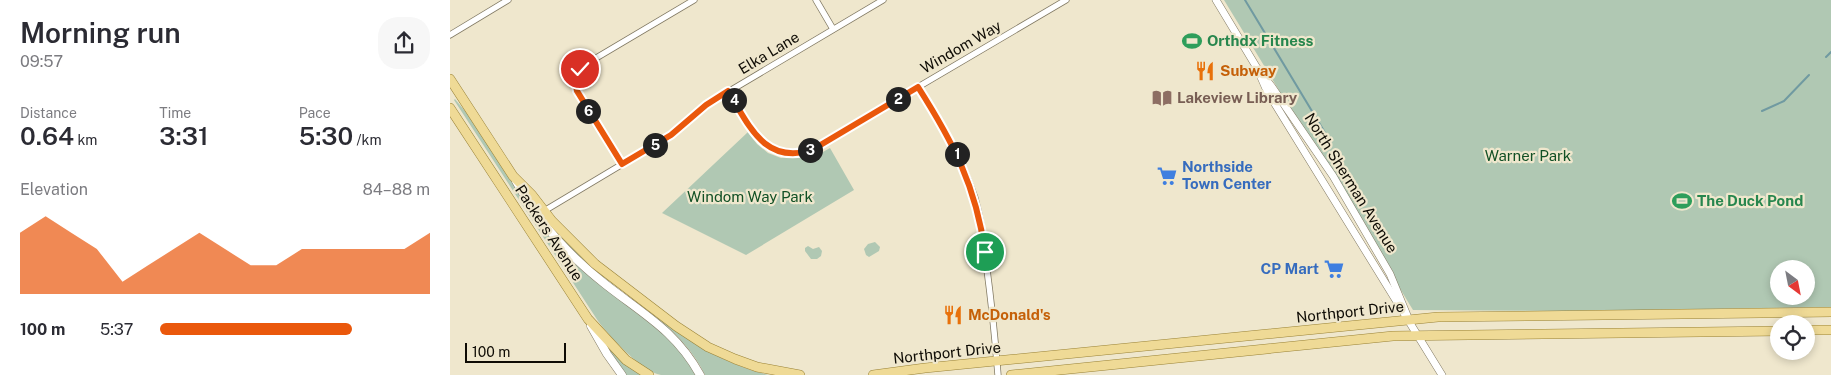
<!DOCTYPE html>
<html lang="en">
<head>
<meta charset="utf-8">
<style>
	:root { --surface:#fff; --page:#f7f7f7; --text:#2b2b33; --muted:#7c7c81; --accent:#ea580c }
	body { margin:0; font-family:"Public Sans",sans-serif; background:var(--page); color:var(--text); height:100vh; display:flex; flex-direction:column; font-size:19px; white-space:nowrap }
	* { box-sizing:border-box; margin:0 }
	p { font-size:16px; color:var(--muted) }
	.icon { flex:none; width:28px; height:28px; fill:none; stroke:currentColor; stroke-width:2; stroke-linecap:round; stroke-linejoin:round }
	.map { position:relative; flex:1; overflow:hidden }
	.sheet { display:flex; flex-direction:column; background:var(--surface); width:450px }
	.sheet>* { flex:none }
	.needle { width:32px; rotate:148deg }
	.buttons { position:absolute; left:1320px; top:260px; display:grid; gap:10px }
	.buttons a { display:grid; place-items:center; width:45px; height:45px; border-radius:50%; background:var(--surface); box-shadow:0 2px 8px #0003; font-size:25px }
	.scale { position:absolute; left:15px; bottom:12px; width:101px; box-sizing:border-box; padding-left:5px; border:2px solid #0f0c05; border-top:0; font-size:14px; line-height:18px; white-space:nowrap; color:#0f0c05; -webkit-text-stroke:4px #efe7cd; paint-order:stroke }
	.pin { position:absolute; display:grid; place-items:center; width:42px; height:42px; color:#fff; margin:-21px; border:2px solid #fff; border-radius:50%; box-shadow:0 1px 5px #0007 }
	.km { position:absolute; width:25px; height:25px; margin:-12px; border-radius:50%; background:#222; color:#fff; font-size:14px; line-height:25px; text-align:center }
	.round { display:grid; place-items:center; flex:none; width:52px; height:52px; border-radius:20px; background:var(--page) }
	.headline { display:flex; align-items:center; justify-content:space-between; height:85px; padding:0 20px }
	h1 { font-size:28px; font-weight:600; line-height:38px }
	.stats { display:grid; grid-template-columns:repeat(3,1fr); gap:8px; height:85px; padding:5px 20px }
	.stats div { display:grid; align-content:center }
	.stats b { font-size:25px; font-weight:600 }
	.stats small { font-size:14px; font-weight:400 }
	.stats p { font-size:14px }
	.chart { height:140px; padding:10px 20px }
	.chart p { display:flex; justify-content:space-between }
	.chart svg { width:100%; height:90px; margin-top:5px; fill:var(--accent); opacity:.7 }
	ul { padding:0 20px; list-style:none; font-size:16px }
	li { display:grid; grid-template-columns:80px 60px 1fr; align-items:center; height:38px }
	li i { height:12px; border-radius:6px; background:var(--accent) }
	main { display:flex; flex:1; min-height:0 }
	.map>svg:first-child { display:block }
</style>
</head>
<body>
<main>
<section class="sheet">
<div class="headline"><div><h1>Morning run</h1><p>09:57</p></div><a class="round"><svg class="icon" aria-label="share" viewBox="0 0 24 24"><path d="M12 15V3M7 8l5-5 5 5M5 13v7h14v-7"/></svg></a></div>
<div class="stats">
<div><p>Distance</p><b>0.64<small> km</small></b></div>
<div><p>Time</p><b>3:31</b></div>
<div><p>Pace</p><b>5:30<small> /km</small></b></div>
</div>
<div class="chart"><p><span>Elevation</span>84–88 m</p>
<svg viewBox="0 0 160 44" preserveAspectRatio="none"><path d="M0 44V14L10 6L20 14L30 22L40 38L50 30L60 22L70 14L80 22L90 30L100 30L110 22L120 22L130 22L140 22L150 22L160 14V44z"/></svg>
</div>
<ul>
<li><b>100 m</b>5:37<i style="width:71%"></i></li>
</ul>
</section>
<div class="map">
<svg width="1381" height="375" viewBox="0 0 1381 375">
	<rect width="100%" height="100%" fill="#efe7cd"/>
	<g fill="#b0c8b3" fill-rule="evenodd">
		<path d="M774,0h607v307l-247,4 -171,-1zM1329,269h27v27h-27z"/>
		<path d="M5,99l10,12 81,120 28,32 97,77 13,16 12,19c-11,0 -24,0 -35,0 -20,-4 -51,-38 -63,-54l-144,-221z"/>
		<polygon points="298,132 307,144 318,153 331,158 364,157 380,148 404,190 296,255 212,213"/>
		<path d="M101,225l129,109c28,18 57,34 89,41h-64c-21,-46 -77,-77 -115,-109 -15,-12 -28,-26 -41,-40z"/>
		<polygon points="425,242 430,247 429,251 419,257 416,255 414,249 418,244"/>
		<polygon points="358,246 363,249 369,247 372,251 371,256 367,259 361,259 355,251 355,248"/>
		<polygon points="160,349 181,367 194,375 176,375 159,351"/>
	</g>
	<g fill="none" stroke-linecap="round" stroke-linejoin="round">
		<g stroke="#709aa1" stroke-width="2">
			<polyline points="795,0 880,141"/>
			<polyline points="1376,57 1381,52"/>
			<polyline points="1312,111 1334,101 1359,75"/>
		</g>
		<defs>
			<g id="minor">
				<polyline points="366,0 383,29"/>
				<polyline points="0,35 58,0"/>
				<path d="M468,87c23,35 43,71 57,111 6,21 9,42 11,64 5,37 9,75 12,113"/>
				<path d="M278,91c20,34 36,74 83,59l255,-150"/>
				<path d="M172,164l-45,-73c-3,-12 0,-19 9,-27l108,-64"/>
				<polyline points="94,211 221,135 256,105 433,0"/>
			</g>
			<g id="tertiary">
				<polyline points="766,0 807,68 822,87 883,176 940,274 959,320"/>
				<polyline points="810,75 817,91 992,375"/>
			</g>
			<g id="secondary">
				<path d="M66,181c22,41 52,74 89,103 38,30 71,47 95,91"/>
				<polyline points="141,326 157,354 172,375"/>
			</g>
			<g id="primary">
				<polyline points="0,79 63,176 82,195 102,221 145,264 226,326 258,347 285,359 307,367 350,375"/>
				<polyline points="0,108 138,319 176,360 199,375"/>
				<polyline points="1356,330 1381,330"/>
				<polyline points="423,375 475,368 988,317 1381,312"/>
				<polyline points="561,375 943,336 1329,331"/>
			</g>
		</defs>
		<use href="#minor" stroke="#827a64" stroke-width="7"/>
		<use href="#tertiary" stroke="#827a64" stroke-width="8"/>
		<use href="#secondary" stroke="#827a64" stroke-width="9"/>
		<use href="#primary" stroke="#998236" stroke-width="10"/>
		<use href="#minor" stroke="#fff" stroke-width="5.5"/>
		<use href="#tertiary" stroke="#fff" stroke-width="7"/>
		<use href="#secondary" stroke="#fff" stroke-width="8"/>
		<use href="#primary" stroke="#efda96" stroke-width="9"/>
	</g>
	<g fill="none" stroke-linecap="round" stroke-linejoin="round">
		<defs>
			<path id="route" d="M130,69c-4,8 -5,14 -3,22l45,73 49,-29 35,-30 22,-14c21,34 36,74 84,59l106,-63c35,55 58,99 67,165"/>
		</defs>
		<use href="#route" stroke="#fff" stroke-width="10"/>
		<use href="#route" stroke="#ea580c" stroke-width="6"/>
	</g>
	<defs>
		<symbol id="stadium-bare" viewBox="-9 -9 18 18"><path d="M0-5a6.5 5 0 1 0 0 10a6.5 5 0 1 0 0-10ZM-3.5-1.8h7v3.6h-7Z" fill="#2e9e5b" stroke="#efe7cd" stroke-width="2.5" paint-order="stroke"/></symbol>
		<symbol id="restaurant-bare" viewBox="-9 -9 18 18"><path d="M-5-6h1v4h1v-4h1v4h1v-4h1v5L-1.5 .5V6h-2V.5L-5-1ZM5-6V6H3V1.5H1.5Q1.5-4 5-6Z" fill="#e8710a" stroke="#efe7cd" stroke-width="2.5" paint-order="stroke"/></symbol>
		<symbol id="library-bare" viewBox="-9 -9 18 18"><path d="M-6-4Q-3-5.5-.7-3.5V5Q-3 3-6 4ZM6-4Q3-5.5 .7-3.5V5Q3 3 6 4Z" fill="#8d6e63" stroke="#efe7cd" stroke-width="2.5" paint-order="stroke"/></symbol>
		<symbol id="supermarket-bare" viewBox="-9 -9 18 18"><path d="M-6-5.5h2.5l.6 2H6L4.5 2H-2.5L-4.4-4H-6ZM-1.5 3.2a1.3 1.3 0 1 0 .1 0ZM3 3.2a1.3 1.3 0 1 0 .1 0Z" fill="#3f7fe0" stroke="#efe7cd" stroke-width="2.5" paint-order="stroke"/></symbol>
	</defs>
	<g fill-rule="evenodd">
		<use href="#stadium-bare" x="728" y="27" width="28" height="28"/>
		<use href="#restaurant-bare" x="741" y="57" width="28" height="28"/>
		<use href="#library-bare" x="698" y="84" width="28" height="28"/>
		<use href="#supermarket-bare" x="703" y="162" width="28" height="28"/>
		<use href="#stadium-bare" x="1218" y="187" width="28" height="28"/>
		<use href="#supermarket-bare" x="870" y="255" width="28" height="28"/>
		<use href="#restaurant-bare" x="489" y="301" width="28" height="28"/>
	</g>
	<g text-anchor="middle" stroke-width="4.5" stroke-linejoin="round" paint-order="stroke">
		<g font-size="15" font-weight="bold" fill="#27864d" stroke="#efe7cd" text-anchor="start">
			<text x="757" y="46">Orthdx Fitness</text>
			<text x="1247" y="206">The Duck Pond</text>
		</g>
		<g font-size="15" fill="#0f0c05" stroke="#efe7cd">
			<text transform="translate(511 47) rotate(-30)" y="5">Windom Way</text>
			<text transform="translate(319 53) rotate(-31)" y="5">Elka Lane</text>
			<text transform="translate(901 183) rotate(58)" y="5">North Sherman Avenue</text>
			<text transform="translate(99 233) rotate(57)" y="5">Packers Avenue</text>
			<text transform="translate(900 312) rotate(-6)" y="5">Northport Drive</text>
			<text transform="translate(497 353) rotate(-6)" y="5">Northport Drive</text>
		</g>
		<g font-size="15" font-weight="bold" fill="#c56008" stroke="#efe7cd" text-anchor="start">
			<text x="770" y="76">Subway</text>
			<text x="518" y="320">McDonald's</text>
		</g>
		<g font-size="15" font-weight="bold" fill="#785e54" stroke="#efe7cd" text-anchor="start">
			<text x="727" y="103">Lakeview Library</text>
		</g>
		<g font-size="15" fill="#115025" stroke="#efe7cd">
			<text x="1078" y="161">Warner Park</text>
			<text x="300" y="202">Windom Way Park</text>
		</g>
		<g font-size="15" font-weight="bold" fill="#366cbe" stroke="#efe7cd" text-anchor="start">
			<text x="732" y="172">Northside<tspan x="732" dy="17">Town Center</tspan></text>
			<text x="869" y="274" text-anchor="end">CP Mart</text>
		</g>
	</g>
</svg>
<div class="buttons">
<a><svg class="needle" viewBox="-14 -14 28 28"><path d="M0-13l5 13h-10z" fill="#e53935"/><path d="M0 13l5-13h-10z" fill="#7c7c81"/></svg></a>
<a><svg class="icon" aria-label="locate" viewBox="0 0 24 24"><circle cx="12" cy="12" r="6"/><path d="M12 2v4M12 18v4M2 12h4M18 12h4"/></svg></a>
</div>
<div class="scale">100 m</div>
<div class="pin" style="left:535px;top:252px;background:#1e9e55"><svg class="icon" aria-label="arrive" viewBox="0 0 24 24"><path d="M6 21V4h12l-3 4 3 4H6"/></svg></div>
<div class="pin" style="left:130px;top:69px;background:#d93025"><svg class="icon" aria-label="check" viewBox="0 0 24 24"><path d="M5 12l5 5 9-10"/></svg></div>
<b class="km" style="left:507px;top:154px">1</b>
<b class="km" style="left:448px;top:99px">2</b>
<b class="km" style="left:360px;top:150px">3</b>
<b class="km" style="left:284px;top:100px">4</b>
<b class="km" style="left:205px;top:145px">5</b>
<b class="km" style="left:138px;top:111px">6</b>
</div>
</main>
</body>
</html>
